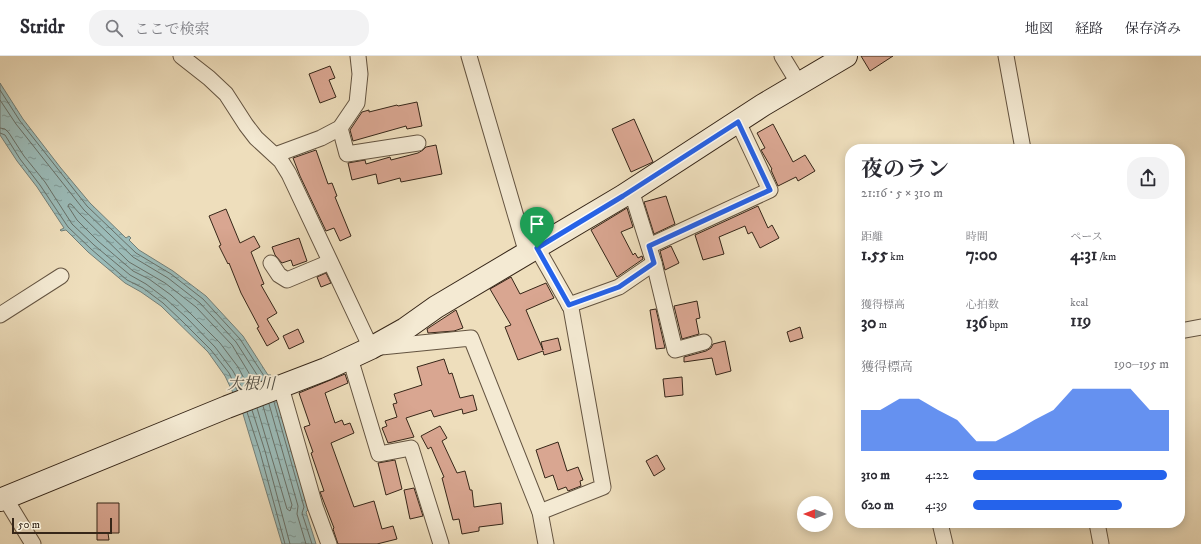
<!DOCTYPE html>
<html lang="ja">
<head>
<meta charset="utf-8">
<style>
	:root { --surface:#fff; --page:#f2f2f3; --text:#2b2b33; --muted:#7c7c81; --line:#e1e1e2; --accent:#2563eb }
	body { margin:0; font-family:"IM FELL DW Pica","Noto Serif JP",serif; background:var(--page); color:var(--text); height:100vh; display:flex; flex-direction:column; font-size:15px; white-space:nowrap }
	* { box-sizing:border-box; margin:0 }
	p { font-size:13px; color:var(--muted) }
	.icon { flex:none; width:22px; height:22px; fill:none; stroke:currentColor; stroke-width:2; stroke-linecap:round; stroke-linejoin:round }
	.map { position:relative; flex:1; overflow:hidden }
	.drawer { position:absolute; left:845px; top:88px; width:340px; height:384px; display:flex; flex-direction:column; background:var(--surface); border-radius:16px; box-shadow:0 2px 10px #0003 }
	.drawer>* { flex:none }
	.needle { width:26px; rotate:270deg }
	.tools { position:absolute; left:797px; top:440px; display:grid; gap:8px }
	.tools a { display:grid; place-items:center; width:36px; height:36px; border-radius:50%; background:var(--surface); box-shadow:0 2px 10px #0003; font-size:20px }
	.scale { position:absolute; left:12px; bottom:10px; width:100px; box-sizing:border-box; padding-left:4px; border:2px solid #362618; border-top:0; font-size:11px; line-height:14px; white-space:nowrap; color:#362618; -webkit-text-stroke:3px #f4ead3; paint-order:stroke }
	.pin { position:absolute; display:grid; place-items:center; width:34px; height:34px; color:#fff; margin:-41px -17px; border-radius:50% 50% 50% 0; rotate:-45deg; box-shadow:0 0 4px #0007 }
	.pin .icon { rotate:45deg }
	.round { display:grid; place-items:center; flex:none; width:42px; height:42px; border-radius:16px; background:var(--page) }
	.headline { display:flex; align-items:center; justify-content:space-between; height:68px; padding:0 16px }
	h1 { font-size:22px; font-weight:700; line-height:30px }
	.metrics { display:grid; grid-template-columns:repeat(3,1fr); gap:6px; height:68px; padding:4px 16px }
	.metrics div { display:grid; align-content:center }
	.metrics b { font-size:17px; font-weight:700 }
	.metrics small { font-size:11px; font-weight:400 }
	.metrics p { font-size:11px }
	.chart { height:112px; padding:8px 16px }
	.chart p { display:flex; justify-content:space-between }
	.chart svg { width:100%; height:72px; margin-top:4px; fill:var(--accent); opacity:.7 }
	ul { padding:0 16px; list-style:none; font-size:13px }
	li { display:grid; grid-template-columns:64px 48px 1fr; align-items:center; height:30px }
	li i { height:10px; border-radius:5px; background:var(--accent) }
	header { display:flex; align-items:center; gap:24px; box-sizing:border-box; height:56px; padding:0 20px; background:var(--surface); border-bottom:1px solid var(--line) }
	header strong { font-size:19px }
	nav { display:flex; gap:22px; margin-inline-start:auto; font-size:14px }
	.search { width:280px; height:36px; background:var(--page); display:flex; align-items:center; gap:10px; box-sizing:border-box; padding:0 14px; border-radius:16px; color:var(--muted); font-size:15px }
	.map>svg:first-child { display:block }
</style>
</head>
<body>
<header>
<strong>Stridr</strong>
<div class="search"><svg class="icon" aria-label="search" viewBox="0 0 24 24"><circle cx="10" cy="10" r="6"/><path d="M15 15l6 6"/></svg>ここで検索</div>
<nav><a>地図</a><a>経路</a><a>保存済み</a></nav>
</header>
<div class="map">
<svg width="1201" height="488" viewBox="0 0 1201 488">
	<defs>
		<pattern id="water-ripples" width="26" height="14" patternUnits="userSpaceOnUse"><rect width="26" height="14" fill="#9bbbb8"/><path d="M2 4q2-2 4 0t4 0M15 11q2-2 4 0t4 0" fill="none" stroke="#7f9895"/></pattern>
	</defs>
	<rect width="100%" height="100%" fill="#eedebc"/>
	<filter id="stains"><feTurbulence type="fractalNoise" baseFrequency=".005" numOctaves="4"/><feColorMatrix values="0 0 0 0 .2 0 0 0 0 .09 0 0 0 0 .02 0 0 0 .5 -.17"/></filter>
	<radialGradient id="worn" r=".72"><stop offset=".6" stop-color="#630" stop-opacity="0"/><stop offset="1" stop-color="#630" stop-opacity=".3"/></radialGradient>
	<polygon fill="url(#water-ripples)" stroke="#737f78" points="0,27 23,63 60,111 90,147 126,182 129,180 131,182 129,184 139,194 173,215 206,240 243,280 268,319 271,319 269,322 280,353 309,453 306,456 316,488 282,488 243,358 225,320 208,296 161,250 141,236 125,227 88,196 66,174 61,175 60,174 64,172 37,131 17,105 0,79"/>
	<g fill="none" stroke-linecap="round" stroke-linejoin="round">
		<g stroke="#687068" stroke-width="1">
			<polyline points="0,34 20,65 87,150 136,197 171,218 203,243 240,283 266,323"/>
			<polyline points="0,44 16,68 84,154 133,201 168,222 200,247 236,286 261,325"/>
			<polyline points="0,72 5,73 9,77 24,100 45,126 72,168 94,189 130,219 146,228 166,243 186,261 215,291 233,315 242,332"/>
			<polyline points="0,77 5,79 20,103 40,129 68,171 91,193 127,224 143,232 163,247 182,265 211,294 229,317 237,334"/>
			<polyline points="248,330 238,311 220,287 190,257 171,239 149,223 133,215 98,185 77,164 68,150 69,148 71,148 80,158 129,206 165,227 196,251 232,289 255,327"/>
			<polyline points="274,346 304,451 302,457 312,488"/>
			<polyline points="269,348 298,450 297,458 306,488"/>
			<polyline points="257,352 287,453 290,455 292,449 263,350"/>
			<polyline points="252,354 265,395 290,488"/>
			<polyline points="247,356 260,396 285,488"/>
		</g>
	</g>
	<g fill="#d9a691" stroke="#362618">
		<polygon points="861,0 893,0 870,15"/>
		<polygon points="330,10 335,22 329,24 336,41 320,47 309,18"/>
		<polygon points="417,46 422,70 407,73 406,70 353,85 350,74 362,56 369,54 369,56 397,49 398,50"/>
		<polygon points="634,63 653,106 631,116 612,73"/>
		<polygon points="773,68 793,106 805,99 815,115 798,125 796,121 778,130 771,114 772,113 761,94 765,92 757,77"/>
		<polygon points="436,89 442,118 401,126 400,122 378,128 376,118 352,124 348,107 365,104 366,108 390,101 391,104 418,97 423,94 426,91"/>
		<polygon points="316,94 328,128 332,127 337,140 335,141 351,180 340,185 334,172 326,175 300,120 293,102"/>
		<polygon points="666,140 675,168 654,178 644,146"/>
		<polygon points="758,150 768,172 772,169 779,182 760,192 752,176 748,178 745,170 719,181 724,198 703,204 695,179"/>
		<polygon points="627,152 633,171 621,176 633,199 635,197 638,202 642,200 643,203 617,221 591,174"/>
		<polygon points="226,153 240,187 254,180 260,191 251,196 264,228 261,229 277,257 267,263 279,283 267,290 257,272 259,271 241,237 229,207 228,208 219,190 221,189 209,160"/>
		<polygon points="299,182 307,205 293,210 291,204 282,207 275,199 272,191"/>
		<polygon points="671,190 679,207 665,214 660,195"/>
		<polygon points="326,217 331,227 321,231 317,221"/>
		<polygon points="511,221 520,238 546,227 554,242 526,254 543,294 541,286 558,282 561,294 544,299 543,295 518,304 505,271 511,269 490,233"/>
		<polygon points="697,245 700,262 696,263 699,278 682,283 674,250"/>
		<polygon points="656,253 665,292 656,293 650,254"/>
		<polygon points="456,254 463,272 454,275 428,277 427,273"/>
		<polygon points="800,271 803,282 790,286 787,276"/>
		<polygon points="298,273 304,286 289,293 283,280"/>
		<polygon points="725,285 731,315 716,319 712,302 684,306 684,301 706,295 711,292 713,288"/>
		<polygon points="444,303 449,318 452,317 460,342 473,339 477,354 463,358 462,353 434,361 431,354 406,362 414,381 388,387 382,372 387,370 385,365 397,361 393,348 397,347 394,338 422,329 417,311"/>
		<polygon points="345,318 348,327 325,337 335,367 342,364 344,369 350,367 354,377 331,387 354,451 374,445 382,473 393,470 397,483 377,488 338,488 333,473 334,472 320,436 324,435 311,397 313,396 304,371 310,369 299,337"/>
		<polygon points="682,321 683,339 665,341 663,323"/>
		<polygon points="440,370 447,382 442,385 457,417 465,415 470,434 472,434 474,451 501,447 503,468 479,471 479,475 462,478 459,463 453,464 442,422 444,421 431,391 428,393 421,380"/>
		<polygon points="558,386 567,415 578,411 583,424 580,425 581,430 568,435 566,431 558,434 553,419 545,422 536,394"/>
		<polygon points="657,399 665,413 654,420 646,405"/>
		<polygon points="395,404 402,433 386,439 378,407"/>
		<polygon points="414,432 423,460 410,463 404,434"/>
		<polygon points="97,447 119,447 119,477 108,477 109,484 97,484"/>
	</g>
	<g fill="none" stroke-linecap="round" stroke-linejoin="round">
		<defs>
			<g id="street">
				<polyline points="181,0 209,22 226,38 246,69 256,82 281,105 289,118 371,292 471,282 540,456 546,488"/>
				<polyline points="469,0 527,198"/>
				<polyline points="782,0 799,28"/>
				<polyline points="1006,0 1023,93"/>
				<polyline points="340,72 347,98 418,87"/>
				<polyline points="275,99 321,82 340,72 357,47 360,18 358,0"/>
				<polyline points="649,190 770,134 738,66"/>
				<polyline points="537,192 571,252 603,431 540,456"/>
				<polyline points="271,207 279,219 287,224 330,206"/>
				<polyline points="654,207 675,294 704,286"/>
				<polyline points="569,249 619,231 654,207 631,134"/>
				<polyline points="0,259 61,220"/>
				<polyline points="1180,275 1201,271"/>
				<polyline points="350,302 379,398 411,392 441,488"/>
				<polyline points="281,331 315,450 329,488"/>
				<polyline points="5,442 33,488"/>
				<polyline points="940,467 945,488"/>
				<polyline points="1097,467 1101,488"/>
			</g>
			<polyline id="secondary" points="0,444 227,351 326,313 371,292 405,273 436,251 623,140 763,49 846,0"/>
		</defs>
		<use href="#street" stroke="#645441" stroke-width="17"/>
		<use href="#secondary" stroke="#362618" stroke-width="24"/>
		<use href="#street" stroke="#f4ead3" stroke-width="15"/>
		<use href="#secondary" stroke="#f4ead3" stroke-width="22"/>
	</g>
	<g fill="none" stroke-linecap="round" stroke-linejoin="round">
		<defs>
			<polygon id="route" points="738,66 770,134 649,190 654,207 619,231 569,249 537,192 623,140"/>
		</defs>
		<use href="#route" stroke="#fff" stroke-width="8"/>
		<use href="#route" stroke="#2563eb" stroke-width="5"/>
	</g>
	<g text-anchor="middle" stroke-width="3.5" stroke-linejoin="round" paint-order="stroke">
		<g font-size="16" font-style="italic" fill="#4f4b40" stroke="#f4ead3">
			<text x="251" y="333">大根川</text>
		</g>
	</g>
	<rect width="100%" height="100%" filter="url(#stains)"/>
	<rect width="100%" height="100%" fill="url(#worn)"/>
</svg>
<div class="tools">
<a><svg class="needle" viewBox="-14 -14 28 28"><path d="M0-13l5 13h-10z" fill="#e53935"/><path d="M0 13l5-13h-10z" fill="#7c7c81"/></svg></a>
</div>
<div class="scale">50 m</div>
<div class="pin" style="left:537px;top:192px;background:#1e9e55"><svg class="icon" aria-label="arrive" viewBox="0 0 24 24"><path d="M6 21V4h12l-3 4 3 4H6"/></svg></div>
<section class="drawer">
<div class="headline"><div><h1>夜のラン</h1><p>21:16 · 5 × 310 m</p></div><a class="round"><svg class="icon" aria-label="share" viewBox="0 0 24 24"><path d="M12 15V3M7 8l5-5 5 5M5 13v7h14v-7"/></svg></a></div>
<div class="metrics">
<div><p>距離</p><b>1.55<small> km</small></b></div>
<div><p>時間</p><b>7:00</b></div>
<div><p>ペース</p><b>4:31<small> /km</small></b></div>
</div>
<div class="metrics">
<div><p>獲得標高</p><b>30<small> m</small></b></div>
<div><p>心拍数</p><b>136<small> bpm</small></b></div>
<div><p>kcal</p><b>119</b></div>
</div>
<div class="chart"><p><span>獲得標高</span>190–195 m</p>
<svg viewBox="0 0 160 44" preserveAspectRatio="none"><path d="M0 44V19L10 19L20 12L30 12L40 19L50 25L60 38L70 38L80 32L90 25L100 19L110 6L120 6L130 6L140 6L150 19L160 19V44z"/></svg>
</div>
<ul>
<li><b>310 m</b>4:22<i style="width:99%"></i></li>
<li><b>620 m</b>4:39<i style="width:76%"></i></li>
</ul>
</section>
</div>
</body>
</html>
